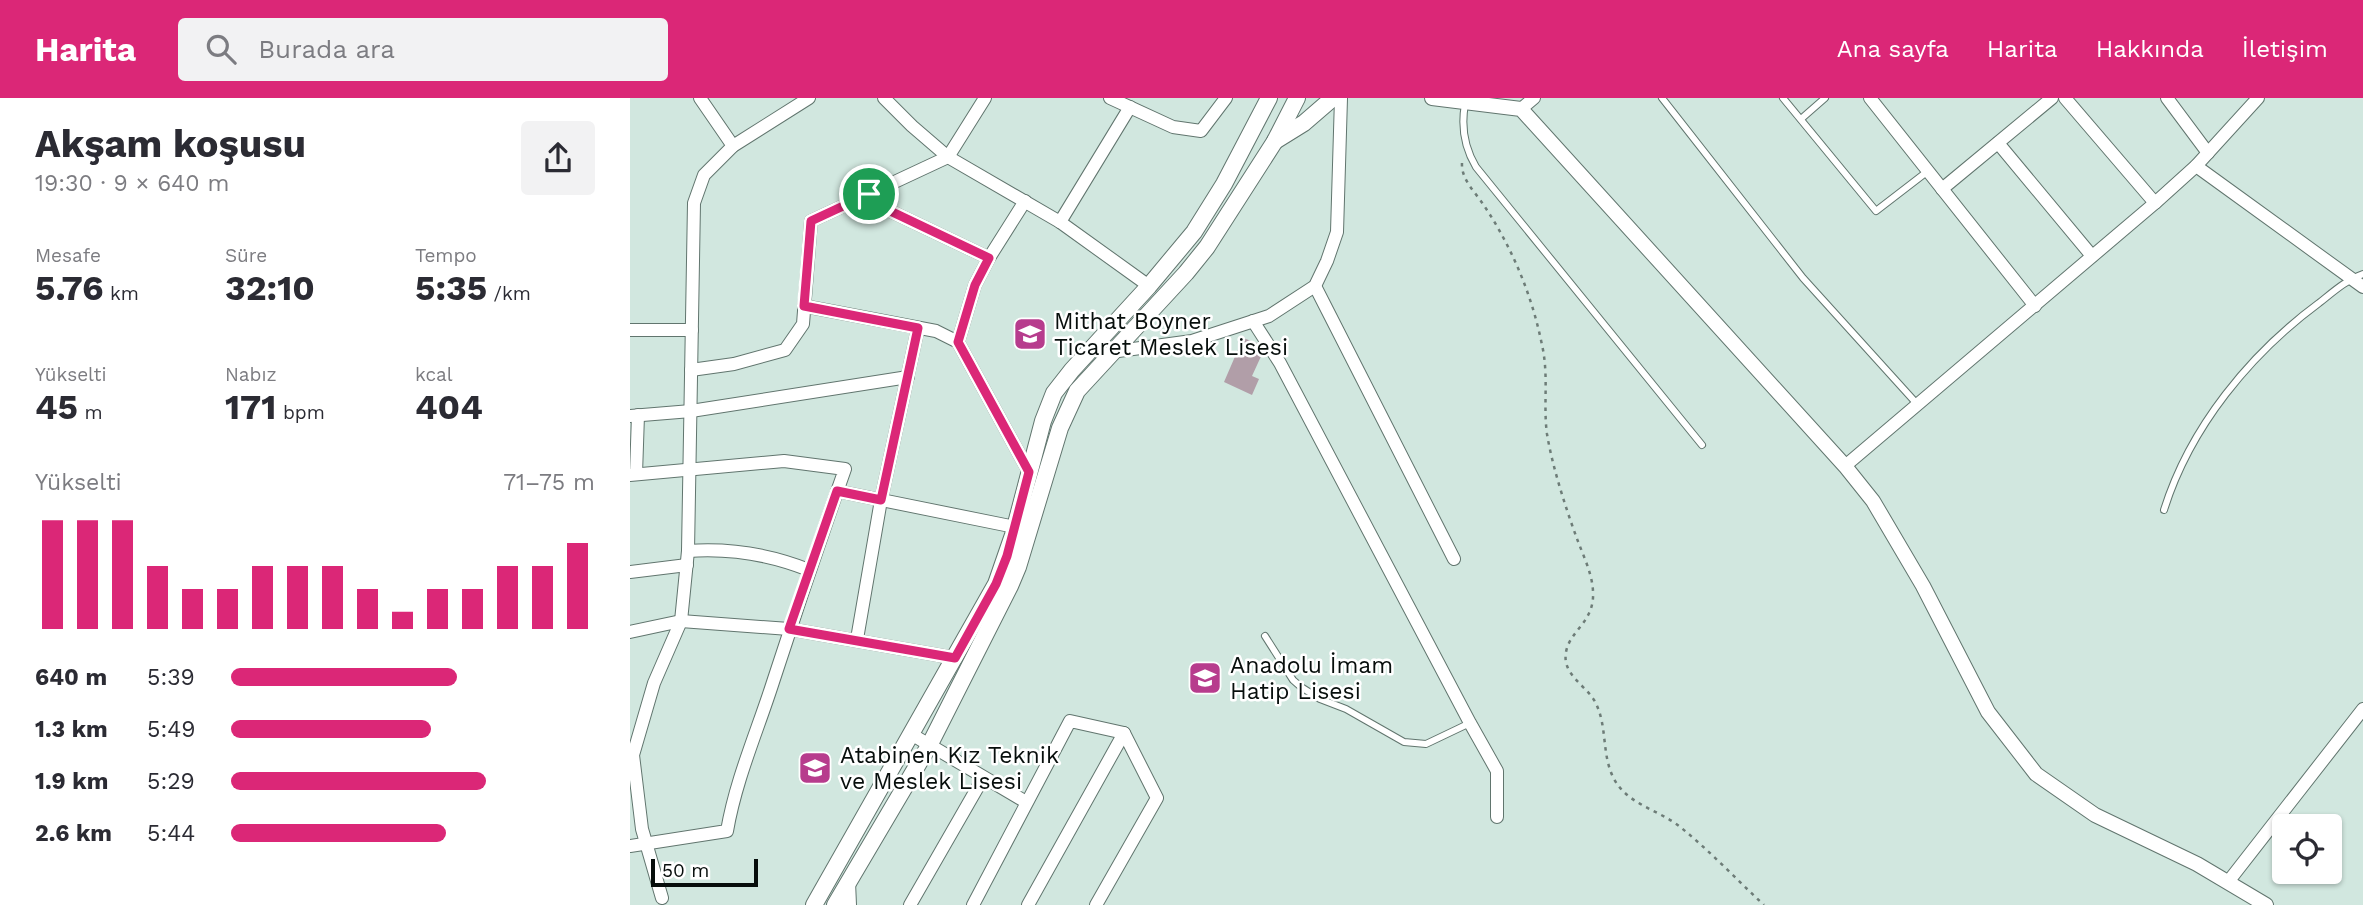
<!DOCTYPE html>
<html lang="tr">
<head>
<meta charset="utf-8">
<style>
	:root { --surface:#fff; --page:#f2f2f3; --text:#2b2b33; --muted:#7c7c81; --accent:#db2777 }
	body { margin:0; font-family:"Work Sans",sans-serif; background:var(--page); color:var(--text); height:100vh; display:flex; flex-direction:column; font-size:26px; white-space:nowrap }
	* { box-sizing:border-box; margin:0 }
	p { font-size:23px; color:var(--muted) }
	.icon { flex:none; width:38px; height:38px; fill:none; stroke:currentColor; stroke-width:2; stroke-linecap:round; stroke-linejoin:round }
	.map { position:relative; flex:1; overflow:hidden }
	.panel { display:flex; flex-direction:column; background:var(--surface); width:630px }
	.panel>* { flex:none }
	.buttons { position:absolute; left:1642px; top:716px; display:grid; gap:14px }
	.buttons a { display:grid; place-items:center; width:70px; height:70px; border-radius:7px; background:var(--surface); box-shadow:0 2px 5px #0004; font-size:35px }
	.scale { position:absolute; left:21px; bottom:18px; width:107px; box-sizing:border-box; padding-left:7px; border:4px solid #070e0c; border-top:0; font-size:19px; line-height:24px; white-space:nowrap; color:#070e0c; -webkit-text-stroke:5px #fff; paint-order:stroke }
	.pin { position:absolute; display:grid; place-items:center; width:60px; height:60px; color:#fff; margin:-30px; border:4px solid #fff; border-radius:50%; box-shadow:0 2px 7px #0007 }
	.round { display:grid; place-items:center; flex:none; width:74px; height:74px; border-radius:7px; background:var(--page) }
	.overview { display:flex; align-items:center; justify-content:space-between; height:119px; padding:0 35px }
	h1 { font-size:38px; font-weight:700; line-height:52px }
	.figures { display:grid; grid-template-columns:repeat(3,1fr); gap:10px; height:119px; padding:7px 35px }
	.figures div { display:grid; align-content:center }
	.figures b { font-size:35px; font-weight:700 }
	.figures small { font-size:19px; font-weight:400 }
	.figures p { font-size:19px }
	.chart { height:196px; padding:14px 35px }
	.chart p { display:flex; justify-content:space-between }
	.chart svg { width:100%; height:126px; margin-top:7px; stroke:var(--accent); stroke-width:6 }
	ul { padding:0 35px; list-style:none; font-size:23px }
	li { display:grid; grid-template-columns:112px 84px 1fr; align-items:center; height:52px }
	li i { height:18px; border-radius:9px; background:var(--accent) }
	header { display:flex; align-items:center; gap:42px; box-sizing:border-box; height:98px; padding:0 35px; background:var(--accent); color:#fff }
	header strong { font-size:33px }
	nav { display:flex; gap:38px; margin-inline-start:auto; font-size:24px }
	.search { width:490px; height:63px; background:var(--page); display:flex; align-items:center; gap:18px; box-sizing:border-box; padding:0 24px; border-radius:7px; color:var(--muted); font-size:26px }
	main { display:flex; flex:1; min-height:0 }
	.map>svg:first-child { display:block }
</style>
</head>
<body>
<header>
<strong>Harita</strong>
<div class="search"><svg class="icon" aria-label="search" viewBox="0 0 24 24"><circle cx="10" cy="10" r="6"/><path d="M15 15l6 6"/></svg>Burada ara</div>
<nav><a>Ana sayfa</a><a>Harita</a><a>Hakkında</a><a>İletişim</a></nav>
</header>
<main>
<section class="panel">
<div class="overview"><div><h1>Akşam koşusu</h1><p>19:30 · 9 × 640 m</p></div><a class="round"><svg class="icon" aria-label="share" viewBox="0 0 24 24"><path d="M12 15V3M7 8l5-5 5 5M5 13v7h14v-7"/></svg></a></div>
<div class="figures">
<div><p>Mesafe</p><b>5.76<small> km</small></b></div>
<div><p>Süre</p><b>32:10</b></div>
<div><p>Tempo</p><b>5:35<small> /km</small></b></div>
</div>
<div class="figures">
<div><p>Yükselti</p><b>45<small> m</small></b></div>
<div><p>Nabız</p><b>171<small> bpm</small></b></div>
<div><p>kcal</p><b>404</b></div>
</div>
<div class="chart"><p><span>Yükselti</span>71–75 m</p>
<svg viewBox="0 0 160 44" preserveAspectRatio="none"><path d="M5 44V6M15 44V6M25 44V6M35 44V22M45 44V30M55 44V30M65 44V22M75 44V22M85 44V22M95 44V30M105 44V38M115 44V30M125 44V30M135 44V22M145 44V22M155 44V14"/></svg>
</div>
<ul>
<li><b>640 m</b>5:39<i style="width:62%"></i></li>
<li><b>1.3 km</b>5:49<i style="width:55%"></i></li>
<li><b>1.9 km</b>5:29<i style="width:70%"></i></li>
<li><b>2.6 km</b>5:44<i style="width:59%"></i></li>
</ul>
</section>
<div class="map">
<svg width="1733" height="807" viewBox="0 0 1733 807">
	<rect width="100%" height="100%" fill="#d1e7df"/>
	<polygon fill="#b19ea8" points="613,240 627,245 633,254 622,278 629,281 622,297 594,284"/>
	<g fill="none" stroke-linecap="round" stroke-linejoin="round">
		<defs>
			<g id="service">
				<polyline points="1032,0 1173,180 1288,307"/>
				<polyline points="1153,0 1246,113 1298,73"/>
				<path d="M835,6c-4,22 -1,43 11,63l226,278"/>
				<polyline points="1171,21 1195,0"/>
				<path d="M1534,412c26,-83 86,-156 155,-207 14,-11 27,-23 44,-29"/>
				<polyline points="635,538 663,582 671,589 690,601 716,611 774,644 796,646 840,625"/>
			</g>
			<g id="minor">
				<polyline points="70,0 103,48"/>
				<polyline points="254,0 282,28 318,59 430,124 519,188"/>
				<polyline points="480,0 543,29 571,33 596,0"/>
				<polyline points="1240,0 1405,208"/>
				<polyline points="1435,0 1525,105"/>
				<polyline points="1537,0 1578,55"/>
				<polyline points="891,11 904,0"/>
				<polyline points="1368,45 1462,158"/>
				<polyline points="1566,68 1733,189"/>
				<polyline points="1312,91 1422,0"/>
				<polyline points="239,96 256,111 359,160"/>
				<polyline points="430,124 500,9"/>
				<polyline points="685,188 824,461"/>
				<polyline points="174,208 306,233 328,244 399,374"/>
				<polyline points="623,223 650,265 840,625 867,673 867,719"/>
				<polyline points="0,232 62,232"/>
				<polyline points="328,244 345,187 359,160 395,103"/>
				<polyline points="481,254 562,243 639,218 685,188 697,163 707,134 711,0"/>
				<polyline points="61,272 104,266 155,252 173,226 181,123 318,59 355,0"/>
				<polyline points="0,318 61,313 278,279"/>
				<polyline points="1215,368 1525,105 1566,68 1628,0"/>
				<polyline points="6,376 8,317"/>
				<path d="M0,377l154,-14 61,8c-25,71 -49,142 -72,213 -16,50 -37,97 -46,149l-97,15"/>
				<polyline points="207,393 385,429"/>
				<path d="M58,453c42,-3 81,3 121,19"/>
				<polyline points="0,474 57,467"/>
				<polyline points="0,534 51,523 159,531 325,560"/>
				<polyline points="227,541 251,402 288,230"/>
				<polyline points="281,636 396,704"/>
				<polyline points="219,784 220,807"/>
				<polyline points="1598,784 1733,611"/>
				<polyline points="32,800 12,731 3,657 24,585 51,523 58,453 64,105 74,77 103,48 179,0"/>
				<polyline points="280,807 353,680"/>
				<polyline points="343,807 440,623 494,635 527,700 466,807"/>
				<polyline points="398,807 494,635"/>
			</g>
			<polyline id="tertiary" points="802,0 891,11 1215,368 1243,403 1293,488 1358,614 1406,676 1465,717 1567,766 1636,807"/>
			<g id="secondary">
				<polyline points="645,43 674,25 703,0"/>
				<polyline points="184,807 366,486 383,437 413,323 424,295 442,272 519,188 564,134 594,86 639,0"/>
				<polyline points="205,807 300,646 380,488 388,469 430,330 447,293 556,175 577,149 645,43 667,0"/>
			</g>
		</defs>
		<use href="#service" stroke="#61756e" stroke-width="8"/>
		<use href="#minor" stroke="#61756e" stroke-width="14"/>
		<use href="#tertiary" stroke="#61756e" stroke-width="16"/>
		<use href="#secondary" stroke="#61756e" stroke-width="18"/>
		<path stroke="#6d7c77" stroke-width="2.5" stroke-dasharray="3.5 5" stroke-linecap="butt" d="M832,65c-1,16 13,29 21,41 29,43 49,91 59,141 7,31 1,60 5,89 5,31 18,72 29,102 6,17 16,36 17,55 2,31 -23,39 -27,61 -4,22 18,32 28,48 14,24 7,52 19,77 13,27 44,32 66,49 30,24 57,53 85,79"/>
		<use href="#service" stroke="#fff" stroke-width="6"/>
		<use href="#minor" stroke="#fff" stroke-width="12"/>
		<use href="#tertiary" stroke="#fff" stroke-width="14"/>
		<use href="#secondary" stroke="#fff" stroke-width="16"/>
	</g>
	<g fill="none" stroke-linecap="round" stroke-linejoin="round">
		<defs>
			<polygon id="route" points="239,96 256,111 359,160 345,187 328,244 399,374 377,458 366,486 325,560 159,531 207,393 251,402 288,230 174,208 181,123"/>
		</defs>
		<use href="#route" stroke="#fff" stroke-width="14"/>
		<use href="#route" stroke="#db2777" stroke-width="9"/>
	</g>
	<defs>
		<symbol id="school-square" viewBox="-11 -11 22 22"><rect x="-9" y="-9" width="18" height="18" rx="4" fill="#b73c8d" stroke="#fff"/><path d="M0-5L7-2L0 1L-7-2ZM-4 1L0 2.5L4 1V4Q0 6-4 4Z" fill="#fff"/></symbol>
	</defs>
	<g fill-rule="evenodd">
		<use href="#school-square" x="381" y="217" width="38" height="38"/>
		<use href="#school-square" x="556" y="561" width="38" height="38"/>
		<use href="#school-square" x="166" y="651" width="38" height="38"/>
	</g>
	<g text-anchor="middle" stroke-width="5" stroke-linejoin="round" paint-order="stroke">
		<g font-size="23" fill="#070e0c" stroke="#fff" text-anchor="start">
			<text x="424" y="231">Mithat Boyner<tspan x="424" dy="26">Ticaret Meslek Lisesi</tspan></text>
			<text x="600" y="575">Anadolu İmam<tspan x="600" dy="26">Hatip Lisesi</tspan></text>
			<text x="210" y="665">Atabinen Kız Teknik<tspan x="210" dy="26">ve Meslek Lisesi</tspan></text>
		</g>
	</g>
</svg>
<div class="buttons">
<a><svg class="icon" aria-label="locate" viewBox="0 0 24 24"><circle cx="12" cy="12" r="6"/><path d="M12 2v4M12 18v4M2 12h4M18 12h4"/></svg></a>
</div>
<div class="scale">50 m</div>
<div class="pin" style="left:239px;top:96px;background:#1e9e55"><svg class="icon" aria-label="arrive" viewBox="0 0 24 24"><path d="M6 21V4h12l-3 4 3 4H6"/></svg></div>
</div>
</main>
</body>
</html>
